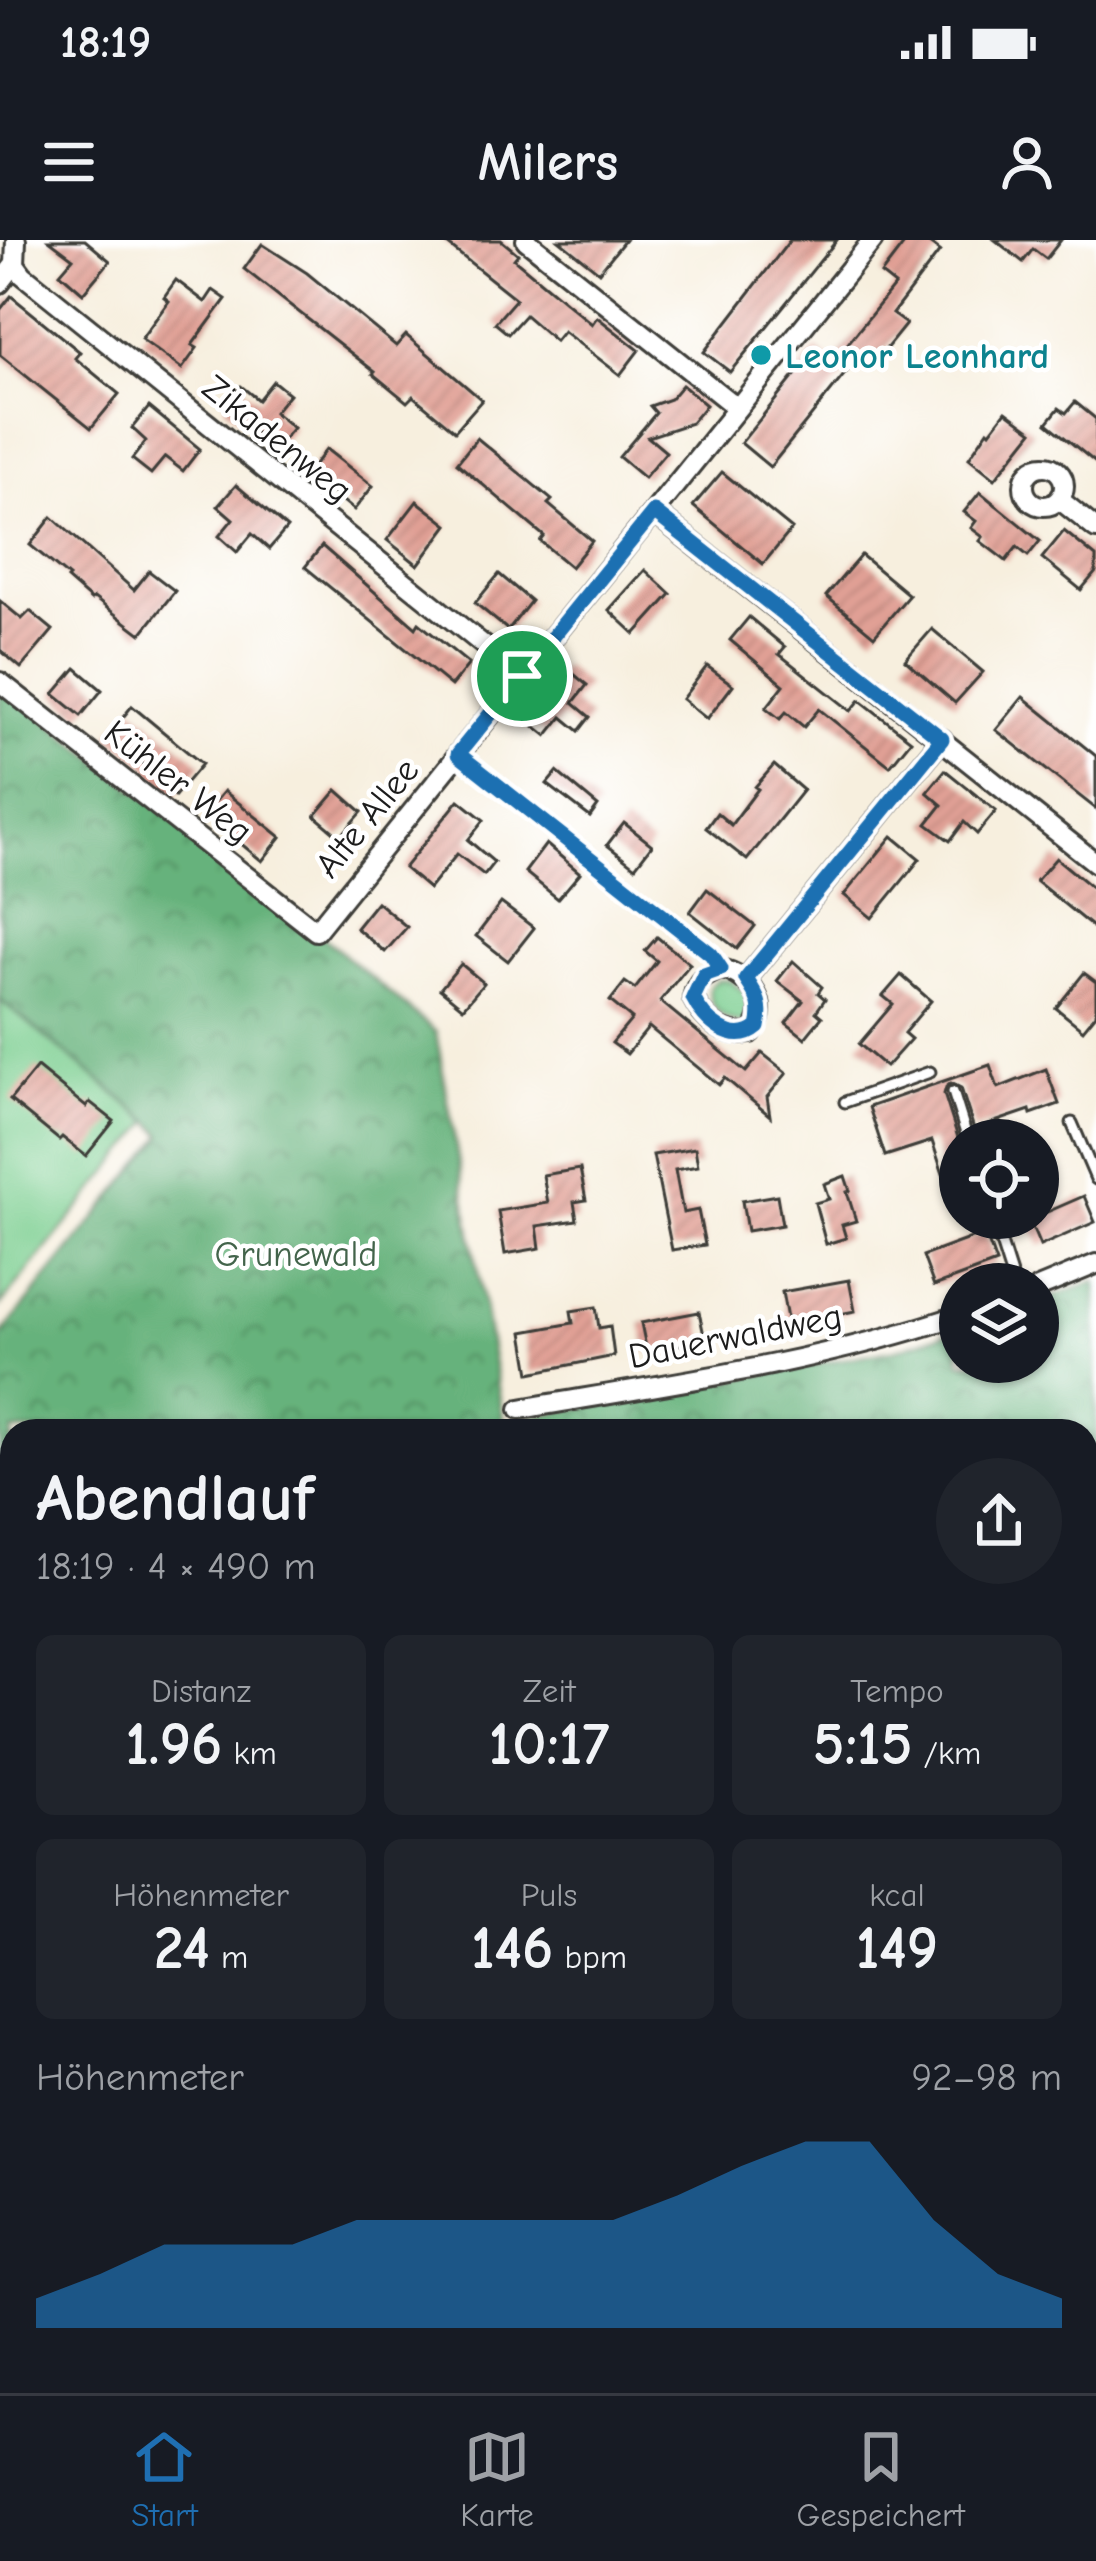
<!DOCTYPE html>
<html lang="de">
<head>
<meta charset="utf-8">
<style>
	:root { --surface:#171b24; --page:#20242c; --text:#f1f3f6; --muted:#9ea1a6; --line:#363941; --accent:#1f6fb2 }
	body { margin:0; font-family:"Comic Neue",sans-serif; background:var(--page); color:var(--text); height:100vh; display:flex; flex-direction:column; font-size:45px; white-space:nowrap }
	* { box-sizing:border-box; margin:0 }
	p { font-size:39px; color:var(--muted) }
	.icon { flex:none; width:66px; height:66px; fill:none; stroke:currentColor; stroke-width:2; stroke-linecap:round; stroke-linejoin:round }
	.map { position:relative; flex:1; overflow:hidden }
	.drawer { position:absolute; left:0px; top:1179px; width:1098px; height:975px; display:flex; flex-direction:column; background:var(--surface); border-radius:36px 36px 0 0; box-shadow:0 3px 9px #0004 }
	.drawer>* { flex:none }
	.controls { position:absolute; left:939px; top:879px; display:grid; gap:24px }
	.controls a { display:grid; place-items:center; width:120px; height:120px; border-radius:50%; background:var(--surface); box-shadow:0 3px 9px #0004; font-size:60px }
	.pin { position:absolute; display:grid; place-items:center; width:102px; height:102px; color:#fff; margin:-51px; border:6px solid #fff; border-radius:50%; box-shadow:0 3px 12px #0007 }
	.round { display:grid; place-items:center; flex:none; width:126px; height:126px; border-radius:63px; background:var(--page) }
	.summary { display:flex; align-items:center; justify-content:space-between; height:204px; padding:0 36px }
	h1 { font-size:66px; font-weight:600; line-height:90px }
	.metrics { display:grid; grid-template-columns:repeat(3,1fr); gap:18px; height:204px; padding:12px 36px }
	.metrics div { display:grid; align-content:center; border-radius:18px; background:var(--page); text-align:center }
	.metrics b { font-size:60px; font-weight:600 }
	.metrics small { font-size:33px; font-weight:400 }
	.metrics p { font-size:33px }
	.chart { height:336px; padding:24px 36px }
	.chart p { display:flex; justify-content:space-between }
	.chart svg { width:100%; height:216px; margin-top:12px; fill:var(--accent); opacity:.7 }
	.status { display:flex; justify-content:space-between; align-items:center; height:84px; padding:0 60px; background:var(--surface); direction:ltr }
	.status svg { height:33px; fill:currentColor }
	header { display:flex; justify-content:space-between; align-items:center; height:156px; padding:0 36px; background:var(--surface); font-size:54px; font-weight:600 }
	.dock { display:flex; justify-content:space-around; align-items:center; height:168px; border-top:3px solid var(--line); background:var(--surface); font-size:33px; color:var(--muted) }
	.dock a { display:grid; justify-items:center; gap:6px }
	.dock .current { color:var(--accent) }
	.map>svg:first-child { display:block }
</style>
</head>
<body>
<div class="status"><b>18:19</b><svg viewBox="0 0 49 12"><path d="M0 12V9h3v3zM5 12V6h3v6zM10 12V3h3v9zM15 12V0h3v12zM26 1h20v11H26zM47 4h2v5h-2z"/></svg></div>
<header><svg class="icon" aria-label="menu" viewBox="0 0 24 24"><path d="M4 6h16M4 12h16M4 18h16"/></svg>Milers<svg class="icon" aria-label="person" viewBox="0 0 24 24"><circle cx="12" cy="8" r="4"/><path d="M4 21q1-7 8-7t8 7"/></svg></header>
<div class="map">
<svg width="1096" height="2153" viewBox="0 0 1096 2153">
	<defs>
		<pattern id="forest-crowns" width="20" height="18" patternUnits="userSpaceOnUse" patternTransform="scale(3)"><rect width="20" height="18" fill="#66b27b"/><path d="M2 6a3 3 0 1 1 6 0M12 15a3 3 0 1 1 6 0" fill="none" stroke="#539064"/></pattern>
		<pattern id="building-hatch" width="6" height="6" patternUnits="userSpaceOnUse" patternTransform="scale(3)"><rect width="6" height="6" fill="#e1a095"/><path d="M-1 1l2-2M0 6l6-6M5 7l2-2" fill="none" stroke="#c08980"/></pattern>
	</defs>
	<rect width="100%" height="100%" fill="#fff"/>
	<filter id="ink" filterUnits="userSpaceOnUse"><feTurbulence type="fractalNoise" baseFrequency=".00833" numOctaves="2"/><feDisplacementMap in="SourceGraphic" scale="24" xChannelSelector="R" yChannelSelector="G"/><feConvolveMatrix kernelMatrix="1 2 1 2 8 2 1 2 1" color-interpolation-filters="sRGB"/></filter>
	<filter id="wash" filterUnits="userSpaceOnUse"><feTurbulence type="fractalNoise" baseFrequency=".004" numOctaves="4" result="noise"/><feDisplacementMap in="SourceGraphic" scale="48" xChannelSelector="R" yChannelSelector="G"/><feGaussianBlur stdDeviation="2.7" result="paint"/><feColorMatrix in="noise" values="0 0 0 0 0 0 0 0 0 0 0 0 0 0 0 0 0 1.4 0 .05"/><feComposite in="paint" operator="in"/></filter>
	<g filter="url(#wash)">
		<rect width="100%" height="100%" fill="#f7efde"/>
		<g fill="#7dcf91" stroke="#4c7656" stroke-width="3">
			<path d="M718,740h11l23,18 1,21c-20,12 -48,-11 -43,-33z"/>
			<polygon points="0,760 150,882 0,1066"/>
		</g>
		<path fill="url(#forest-crowns)" stroke="#41674c" stroke-width="3" fill-rule="evenodd" d="M0,444l316,247 120,101 68,390 393,-73 63,-21v34h78v-60l58,-21v1112h-1096v-1057l163,-201 -13,-14 -150,-121zM12,1191h1074v951h-1074z"/>
		<g id="blocks">
			<g fill="url(#building-hatch)">
				<polygon points="49,0 85,0 110,21 83,53 60,33 73,18"/>
				<polygon points="442,0 501,0 518,14 514,19 592,84 597,77 639,110 620,135 563,91 555,101 525,75 508,94 495,83 516,59"/>
				<polygon points="559,0 625,0 599,32"/>
				<polygon points="790,0 837,0 730,132 704,112"/>
				<polygon points="907,0 925,0 940,11 892,74 906,84 873,125 860,115 770,227 741,203 816,109 833,122 895,45 881,34"/>
				<polygon points="995,0 1061,0 1046,19 1033,9 1023,22"/>
				<polygon points="262,4 307,33 396,106 406,95 482,160 455,191 413,156 407,162 373,134 375,132 244,29"/>
				<polygon points="176,40 205,62 213,50 226,59 192,105 197,108 182,129 141,99 169,61 164,57"/>
				<polygon points="11,56 80,112 75,118 119,154 91,188 0,115 0,70"/>
				<polygon points="273,141 289,154 274,172 293,188 275,209 224,166 241,146 258,160"/>
				<polygon points="682,145 706,165 691,183 648,197 666,212 644,238 619,217 656,173 650,166 670,159"/>
				<polygon points="1075,162 1096,179 1096,223 1047,183 1059,168 1066,173"/>
				<polygon points="149,167 200,209 183,231 165,217 151,234 132,219 146,201 132,188"/>
				<polygon points="1006,171 1033,191 995,239 969,218 988,190 990,192"/>
				<polygon points="477,198 552,260 548,264 592,301 571,327 540,301 544,296 457,223"/>
				<polygon points="326,209 373,246 354,270 308,233"/>
				<polygon points="722,232 792,289 763,324 693,266"/>
				<polygon points="236,245 287,288 269,309 252,294 237,312 219,296 233,279 218,266"/>
				<polygon points="980,252 1040,301 1028,316 1017,307 1006,321 980,301 983,297 971,288 976,281 964,272"/>
				<polygon points="417,261 448,285 418,325 387,300"/>
				<polygon points="52,277 134,350 149,331 175,351 141,394 94,358 91,360 67,339 69,337 30,305"/>
				<polygon points="1064,291 1096,317 1096,332 1081,350 1042,318"/>
				<polygon points="322,306 416,388 419,383 469,424 451,446 305,327"/>
				<polygon points="861,315 909,355 874,396 826,356"/>
				<polygon points="645,330 671,354 635,394 609,370"/>
				<polygon points="499,334 531,361 508,390 475,363"/>
				<polygon points="0,361 22,379 30,371 53,390 21,428 0,410"/>
				<polygon points="749,377 785,407 779,414 851,471 860,460 911,500 890,526 819,469 804,487 786,472 780,479 766,468 784,445 730,400"/>
				<polygon points="932,389 983,432 955,463 905,420"/>
				<polygon points="564,426 587,445 573,463 590,477 579,491 562,477 547,496 523,477"/>
				<polygon points="707,426 733,445 707,479 682,459"/>
				<polygon points="76,428 102,450 81,476 54,454"/>
				<polygon points="1023,457 1096,516 1096,569 996,490"/>
				<polygon points="132,466 202,524 175,556 147,533 150,530 108,496"/>
				<polygon points="774,525 803,550 747,620 706,588 717,573 731,585 758,549 755,547"/>
				<polygon points="945,530 996,571 977,594 964,582 950,601 927,584 942,565 927,552"/>
				<polygon points="557,532 598,566 590,577 547,544"/>
				<polygon points="337,550 362,572 340,597 315,576"/>
				<polygon points="224,551 281,597 262,621 205,574"/>
				<polygon points="459,560 484,580 468,600 494,622 484,635 457,614 429,649 404,628"/>
				<polygon points="624,583 652,605 635,627 607,605"/>
				<polygon points="892,596 920,619 872,678 844,655"/>
				<polygon points="546,604 580,633 558,659 525,632"/>
				<polygon points="1056,618 1096,651 1096,690 1036,641"/>
				<polygon points="707,649 755,686 737,709 690,672"/>
				<polygon points="377,662 407,687 385,712 356,688"/>
				<polygon points="501,663 534,688 508,721 476,696"/>
				<polygon points="657,697 690,724 660,761 746,832 762,813 787,833 767,857 770,876 725,838 719,845 649,787 627,814 612,803 632,779 610,761 625,742 635,749 657,721 645,711"/>
				<polygon points="793,721 822,747 818,753 825,759 816,772 822,777 805,798 786,783 803,761 777,741"/>
				<polygon points="461,724 484,743 463,768 440,749"/>
				<polygon points="1084,733 1096,742 1096,774 1083,790 1056,768"/>
				<polygon points="901,735 931,761 904,793 911,799 886,827 859,804 893,764 883,756"/>
				<polygon points="990,825 998,848 1046,829 1059,864 1031,874 1030,870 974,889 961,848 951,843 946,847 944,854 960,904 960,936 945,940 932,901 885,916 869,867"/>
				<polygon points="37,827 86,867 90,862 114,881 86,916 62,897 59,900 10,860"/>
				<polygon points="695,908 698,926 675,930 683,973 698,970 705,1005 672,1010 653,915"/>
				<polygon points="580,929 586,960 574,962 577,980 537,986 540,1008 505,1014 498,971 548,963 543,935"/>
				<polygon points="845,936 850,951 847,952 856,981 842,985 846,998 826,1004 815,963 829,959 824,944"/>
				<polygon points="777,955 782,985 747,991 742,961"/>
				<polygon points="1084,956 1095,982 1040,1006 1029,980"/>
				<polygon points="985,993 996,1023 934,1046 923,1016"/>
				<polygon points="849,1040 855,1071 788,1084 782,1052"/>
				<polygon points="596,1067 599,1088 610,1086 614,1116 530,1133 523,1092 573,1083 571,1071"/>
				<polygon points="699,1072 705,1100 647,1112 641,1083"/>
			</g>
		</g>
	</g>
	<g filter="url(#ink)">
		<use href="#blocks" fill-opacity="0" stroke="#3d3c39" stroke-width="3"/>
		<g fill="none" stroke-linecap="round" stroke-linejoin="round">
			<defs>
				<g id="lane">
					<polyline points="459,514 711,714 721,729"/>
					<polyline points="953,852 968,900"/>
					<polyline points="845,862 930,832"/>
					<polyline points="1072,883 1096,939"/>
					<polyline points="993,978 1014,1044"/>
				</g>
				<g id="street">
					<polyline points="16,0 15,24 23,35 522,436"/>
					<polyline points="526,0 737,168"/>
					<polyline points="0,43 15,24"/>
					<circle cx="1044" cy="246" r="20"/>
					<polyline points="1060,260 1096,289"/>
					<polyline points="654,272 1096,623"/>
					<polyline points="0,442 316,691 873,0"/>
					<path d="M721,729c30,6 52,38 30,64 -27,4 -46,-11 -58,-35 4,-18 12,-23 28,-29z"/>
					<polyline points="746,739 942,499"/>
					<polyline points="1038,1048 1096,1024"/>
					<path d="M520,1169c147,-25 298,-46 440,-94"/>
				</g>
			</defs>
			<use href="#lane" stroke="#3d3c39" stroke-width="15"/>
			<use href="#street" stroke="#3d3c39" stroke-width="24"/>
			<use href="#lane" stroke="#fff" stroke-width="9"/>
			<use href="#street" stroke="#fff" stroke-width="18"/>
		</g>
	</g>
	<g fill="none" stroke-linecap="round" stroke-linejoin="round" filter="url(#ink)">
		<defs>
			<path id="route" d="M654,272l288,227 -196,240c12,18 17,27 12,48 -24,21 -54,-6 -65,-29l11,-23 17,-6 -10,-15 -253,-200z"/>
		</defs>
		<use href="#route" stroke="#fff" stroke-width="24"/>
		<use href="#route" stroke="#1f6fb2" stroke-width="15"/>
	</g>
	<circle fill="#0f9aa8" stroke="#fff" stroke-width="4.5" cx="761" cy="115" r="12"/>
	<g text-anchor="middle" stroke-width="9" stroke-linejoin="round" paint-order="stroke">
		<g font-size="36" font-weight="bold" fill="#0d838f" stroke="#fff" text-anchor="start">
			<text x="785" y="128">Leonor Leonhard</text>
		</g>
		<g font-size="36" fill="#1c1c1c" stroke="#fff">
			<text transform="translate(278 198) rotate(39)" y="13">Zikadenweg</text>
			<text transform="translate(179 541) rotate(38)" y="13">Kühler Weg</text>
			<text transform="translate(366 577) rotate(-51)" y="13">Alte Allee</text>
			<text transform="translate(735 1095) rotate(-11)" y="13">Dauerwaldweg</text>
		</g>
		<g font-size="36" fill="#43644b" stroke="#fff">
			<text x="296" y="1026">Grunewald</text>
		</g>
	</g>
</svg>
<div class="controls">
<a><svg class="icon" aria-label="locate" viewBox="0 0 24 24"><circle cx="12" cy="12" r="6"/><path d="M12 2v4M12 18v4M2 12h4M18 12h4"/></svg></a>
<a><svg class="icon" aria-label="layers" viewBox="0 0 24 24"><path d="M12 4l9 5-9 5-9-5zM3 14l9 5 9-5"/></svg></a>
</div>
<div class="pin" style="left:522px;top:436px;background:#1e9e55"><svg class="icon" aria-label="arrive" viewBox="0 0 24 24"><path d="M6 21V4h12l-3 4 3 4H6"/></svg></div>
<section class="drawer">
<div class="summary"><div><h1>Abendlauf</h1><p>18:19 · 4 × 490 m</p></div><a class="round"><svg class="icon" aria-label="share" viewBox="0 0 24 24"><path d="M12 15V3M7 8l5-5 5 5M5 13v7h14v-7"/></svg></a></div>
<div class="metrics">
<div><p>Distanz</p><b>1.96<small> km</small></b></div>
<div><p>Zeit</p><b>10:17</b></div>
<div><p>Tempo</p><b>5:15<small> /km</small></b></div>
</div>
<div class="metrics">
<div><p>Höhenmeter</p><b>24<small> m</small></b></div>
<div><p>Puls</p><b>146<small> bpm</small></b></div>
<div><p>kcal</p><b>149</b></div>
</div>
<div class="chart"><p><span>Höhenmeter</span>92–98 m</p>
<svg viewBox="0 0 160 44" preserveAspectRatio="none"><path d="M0 44V38L10 33L20 27L30 27L40 27L50 22L60 22L70 22L80 22L90 22L100 17L110 11L120 6L130 6L140 22L150 33L160 38V44z"/></svg>
</div>
</section>
</div>
<nav class="dock">
<a class="current"><svg class="icon" aria-label="home" viewBox="0 0 24 24"><path d="M3 11l9-7 9 7M6 9v11h12V9"/></svg>Start</a>
<a><svg class="icon" aria-label="map" viewBox="0 0 24 24"><path d="M3 6l6-2 6 2 6-2v14l-6 2-6-2-6 2zM9 4v14M15 6v14"/></svg>Karte</a>
<a><svg class="icon" aria-label="saved" viewBox="0 0 24 24"><path d="M7 4h10v16l-5-4-5 4z"/></svg>Gespeichert</a>
</nav>
</body>
</html>
